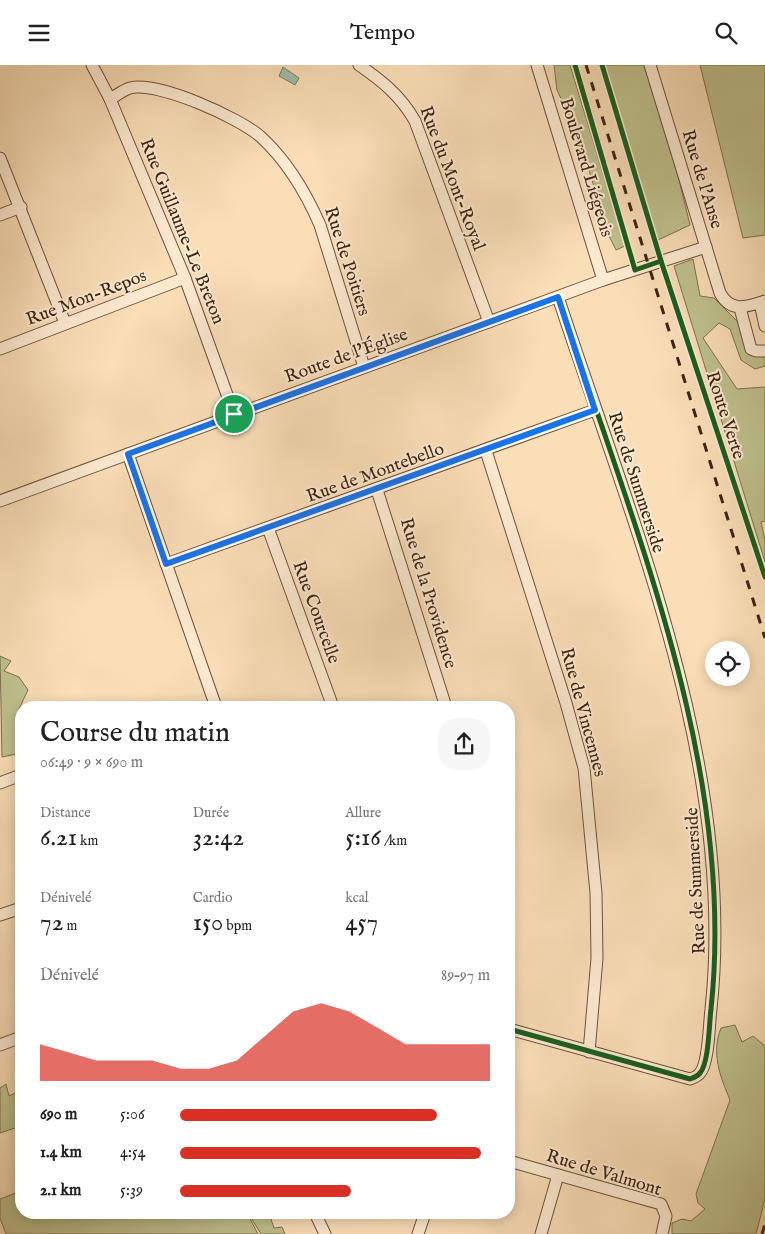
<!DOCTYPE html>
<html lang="fr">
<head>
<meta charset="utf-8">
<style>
	:root { --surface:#fff; --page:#f6f6f6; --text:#202124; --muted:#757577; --accent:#d93025 }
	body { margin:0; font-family:"IM FELL English",serif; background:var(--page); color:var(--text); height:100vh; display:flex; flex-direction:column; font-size:19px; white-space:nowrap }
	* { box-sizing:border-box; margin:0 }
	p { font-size:16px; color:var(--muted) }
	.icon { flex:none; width:28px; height:28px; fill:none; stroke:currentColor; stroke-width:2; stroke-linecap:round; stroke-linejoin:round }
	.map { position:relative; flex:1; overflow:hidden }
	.sheet { position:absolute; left:15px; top:636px; width:500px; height:518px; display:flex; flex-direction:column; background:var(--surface); border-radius:20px; box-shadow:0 2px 12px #0003 }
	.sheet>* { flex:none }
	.buttons { position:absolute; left:705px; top:576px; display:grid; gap:10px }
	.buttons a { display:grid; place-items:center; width:45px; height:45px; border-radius:50%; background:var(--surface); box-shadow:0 2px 12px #0003; font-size:25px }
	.pin { position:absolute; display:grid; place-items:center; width:42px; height:42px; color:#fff; margin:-21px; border:2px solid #fff; border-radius:50%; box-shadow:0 1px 5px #0007 }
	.round { display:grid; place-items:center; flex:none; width:52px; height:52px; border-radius:20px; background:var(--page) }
	.summary { display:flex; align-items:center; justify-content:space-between; height:85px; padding:0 25px }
	h1 { font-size:28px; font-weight:600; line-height:38px }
	.stats { display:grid; grid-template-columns:repeat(3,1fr); gap:8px; height:85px; padding:5px 25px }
	.stats div { display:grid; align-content:center }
	.stats b { font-size:25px; font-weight:600 }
	.stats small { font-size:14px; font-weight:400 }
	.stats p { font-size:14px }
	.chart { height:140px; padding:10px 25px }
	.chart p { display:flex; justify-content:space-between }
	.chart svg { width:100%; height:90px; margin-top:5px; fill:var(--accent); opacity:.7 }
	ul { padding:0 25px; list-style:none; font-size:16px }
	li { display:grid; grid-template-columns:80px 60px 1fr; align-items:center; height:38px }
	li i { height:12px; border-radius:6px; background:var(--accent) }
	header { display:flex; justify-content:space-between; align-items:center; height:65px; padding:0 25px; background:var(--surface); font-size:22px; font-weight:600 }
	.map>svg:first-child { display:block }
</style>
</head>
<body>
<header><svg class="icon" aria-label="menu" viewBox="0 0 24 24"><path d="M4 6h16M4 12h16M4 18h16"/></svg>Tempo<svg class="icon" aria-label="search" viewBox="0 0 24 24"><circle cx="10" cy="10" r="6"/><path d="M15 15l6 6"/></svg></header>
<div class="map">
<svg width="765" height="1169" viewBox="0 0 765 1169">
	<rect width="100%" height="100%" fill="#fadeb8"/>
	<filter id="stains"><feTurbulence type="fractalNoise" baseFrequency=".004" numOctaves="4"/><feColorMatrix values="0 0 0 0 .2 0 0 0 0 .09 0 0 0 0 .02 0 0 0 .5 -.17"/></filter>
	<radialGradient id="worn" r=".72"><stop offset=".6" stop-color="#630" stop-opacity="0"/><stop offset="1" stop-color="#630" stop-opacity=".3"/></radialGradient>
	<g fill="#bfc18e" stroke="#7e7251">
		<polygon points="554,0 570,0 625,181 616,185 610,173 578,70 557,25"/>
		<polygon points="600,0 651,0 690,160 658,175"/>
		<polygon points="700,0 765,0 765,170 743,173"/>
		<polygon points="693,194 700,231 714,233 740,259 747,286 765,291 765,301 755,304 741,295 730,264 719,258 703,273 737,324 765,322 765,456 761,457 765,475 765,497 674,201"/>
		<polygon points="0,591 11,596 4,606 19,612 28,625 19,644 21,645 21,688 2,692"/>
		<path d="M735,960l7,17 11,-6 12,10v153l-9,35h-84v-11l10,-4 9,2 14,-12 -7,-6 -2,-9 34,-94c-10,-24 -19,-47 -9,-72z"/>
		<polygon points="6,1019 9,1031 21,1025 21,1061 0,1068 0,1023"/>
		<polygon points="21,1126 21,1148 247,1148 258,1169 6,1169 0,1153 0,1134"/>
		<polygon points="248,1148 273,1148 270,1151 274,1163 282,1162 285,1169 261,1169"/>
	</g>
	<polygon fill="#9fbda9" stroke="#77806d" points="283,2 299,13 295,20 279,11"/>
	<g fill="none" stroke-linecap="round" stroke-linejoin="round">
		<defs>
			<g id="street">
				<polyline points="92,0 110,34 185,213 234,349"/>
				<path d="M359,0c23,16 41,30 56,56l74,201"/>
				<polyline points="537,0 603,215"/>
				<path d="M650,0l70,228c11,20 26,14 45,8"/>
				<path d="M110,34c6,-3 13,-9 20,-11 28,-7 110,30 131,49 26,24 45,56 59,88l44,142"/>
				<polyline points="0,93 65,258"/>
				<polyline points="0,150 21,142"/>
				<polyline points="760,238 765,261"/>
				<polyline points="740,243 751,284 756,286 765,286"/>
				<polyline points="0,284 185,213"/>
				<polyline points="486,386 566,638 584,703 596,828 597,893 589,987"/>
				<polyline points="128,389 216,642"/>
				<polyline points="377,425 446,642"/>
				<polyline points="0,436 603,215 706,182"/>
				<polyline points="268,463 333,642"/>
				<polyline points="166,499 595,345"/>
				<polyline points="0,718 21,710"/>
				<polyline points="0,850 21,843"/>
				<path d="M509,964l181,50c3,-1 8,-3 10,-6 9,-10 9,-49 11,-64 26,-241 -79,-486 -153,-712"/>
				<polyline points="0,980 21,972"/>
				<polyline points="509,1096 661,1139 666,1151 662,1169"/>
				<polyline points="315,1148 325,1169"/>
				<polyline points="418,1169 425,1148"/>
				<polyline points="541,1169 558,1110"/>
			</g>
		</defs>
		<use href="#street" stroke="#6c523d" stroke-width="13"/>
		<use href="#street" stroke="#fcead1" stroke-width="11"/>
		<g stroke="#3c2414" stroke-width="3" stroke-dasharray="9 9" stroke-linecap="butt">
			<polyline points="586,0 765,573"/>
			<polyline points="762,1169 765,1159"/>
		</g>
		<defs>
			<g id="cycleway">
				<polyline points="575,0 635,205 661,196"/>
				<polyline points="602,0 661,196 765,512"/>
				<path d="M509,964l181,50c3,-1 8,-3 10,-6 9,-10 9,-49 11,-64 26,-241 -79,-486 -153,-712"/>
			</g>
		</defs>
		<use href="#cycleway" stroke="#fcead1" stroke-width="8"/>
		<use href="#cycleway" stroke="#1b5e20" stroke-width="5"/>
	</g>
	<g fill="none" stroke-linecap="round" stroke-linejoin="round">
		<defs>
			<polygon id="route" points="558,232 595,345 166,499 128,389"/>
		</defs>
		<use href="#route" stroke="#fff" stroke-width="10"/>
		<use href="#route" stroke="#1a73e8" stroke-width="6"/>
	</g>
	<g text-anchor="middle" stroke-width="4" stroke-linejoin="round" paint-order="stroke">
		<g font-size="18" fill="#3c2414" stroke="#fcead1">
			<text transform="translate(587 102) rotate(73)" y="6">Boulevard Liégeois</text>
			<text transform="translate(453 113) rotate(69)" y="6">Rue du Mont-Royal</text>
			<text transform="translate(703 114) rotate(73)" y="6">Rue de l'Anse</text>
			<text transform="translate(183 166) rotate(68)" y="6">Rue Guillaume-Le Breton</text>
			<text transform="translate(348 196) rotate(72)" y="6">Rue de Poitiers</text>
			<text transform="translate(86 232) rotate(-21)" y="6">Rue Mon-Repos</text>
			<text transform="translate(346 290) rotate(-20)" y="6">Route de l'Église</text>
			<text transform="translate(726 350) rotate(72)" y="6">Route Verte</text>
			<text transform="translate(375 407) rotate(-20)" y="6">Rue de Montebello</text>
			<text transform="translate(637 417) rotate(72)" y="6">Rue de Summerside</text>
			<text transform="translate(429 528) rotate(73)" y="6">Rue de la Providence</text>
			<text transform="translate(317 547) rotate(70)" y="6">Rue Courcelle</text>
			<text transform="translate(584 647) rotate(75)" y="6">Rue de Vincennes</text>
			<text transform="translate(695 816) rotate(-93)" y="6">Rue de Summerside</text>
			<text transform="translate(604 1107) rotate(17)" y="6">Rue de Valmont</text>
		</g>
	</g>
	<rect width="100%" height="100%" filter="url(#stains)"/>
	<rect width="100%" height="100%" fill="url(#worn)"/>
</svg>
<div class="buttons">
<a><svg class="icon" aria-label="locate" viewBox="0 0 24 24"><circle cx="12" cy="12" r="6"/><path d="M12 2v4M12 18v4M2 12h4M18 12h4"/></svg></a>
</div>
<div class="pin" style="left:234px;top:349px;background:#1e9e55"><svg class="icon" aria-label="arrive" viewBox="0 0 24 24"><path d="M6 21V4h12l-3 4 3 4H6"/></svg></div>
<section class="sheet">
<div class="summary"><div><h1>Course du matin</h1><p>06:49 · 9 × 690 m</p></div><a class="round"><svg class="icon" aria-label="share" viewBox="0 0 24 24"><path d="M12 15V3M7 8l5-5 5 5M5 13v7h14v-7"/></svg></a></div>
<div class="stats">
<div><p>Distance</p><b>6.21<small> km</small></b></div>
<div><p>Durée</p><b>32:42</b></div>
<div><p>Allure</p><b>5:16<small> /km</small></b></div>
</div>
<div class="stats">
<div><p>Dénivelé</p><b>72<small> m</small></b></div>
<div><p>Cardio</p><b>150<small> bpm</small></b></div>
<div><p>kcal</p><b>457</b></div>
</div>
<div class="chart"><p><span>Dénivelé</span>89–97 m</p>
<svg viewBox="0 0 160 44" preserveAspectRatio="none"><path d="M0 44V26L10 30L20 34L30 34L40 34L50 38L60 38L70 34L80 22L90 10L100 6L110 10L120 18L130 26L140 26L150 26L160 26V44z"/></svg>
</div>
<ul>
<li><b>690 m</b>5:06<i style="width:83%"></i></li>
<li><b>1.4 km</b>4:54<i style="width:97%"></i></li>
<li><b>2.1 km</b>5:39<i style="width:55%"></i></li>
</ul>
</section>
</div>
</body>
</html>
